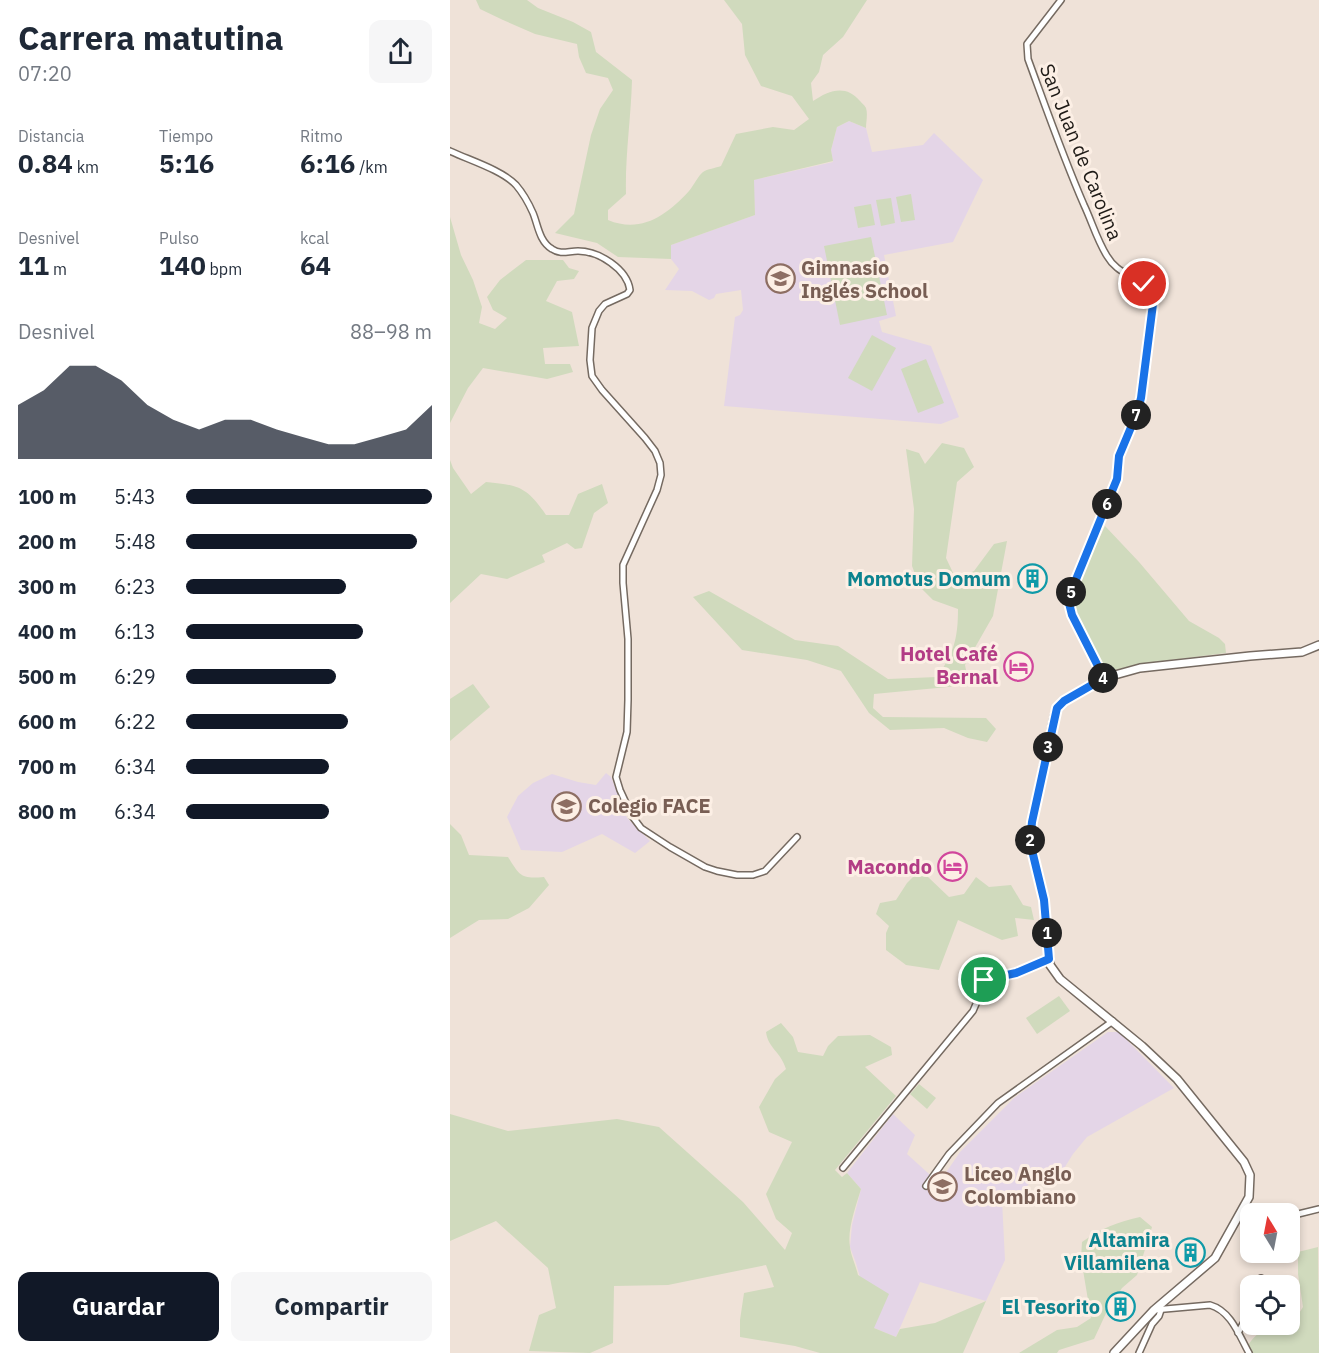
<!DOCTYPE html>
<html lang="es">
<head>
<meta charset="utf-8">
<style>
	:root { --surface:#fff; --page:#f6f6f7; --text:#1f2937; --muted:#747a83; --accent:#111827 }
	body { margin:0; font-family:"IBM Plex Sans",sans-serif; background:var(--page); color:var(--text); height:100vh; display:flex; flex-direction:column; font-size:22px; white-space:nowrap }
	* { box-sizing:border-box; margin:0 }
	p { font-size:20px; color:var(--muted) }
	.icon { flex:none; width:33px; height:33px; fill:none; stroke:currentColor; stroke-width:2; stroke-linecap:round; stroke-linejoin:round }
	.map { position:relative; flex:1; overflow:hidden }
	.panel { display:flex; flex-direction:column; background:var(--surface); width:450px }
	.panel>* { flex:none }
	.needle { width:39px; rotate:350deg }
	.fabs { position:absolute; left:790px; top:1203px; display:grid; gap:12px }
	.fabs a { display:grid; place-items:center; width:60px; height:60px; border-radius:12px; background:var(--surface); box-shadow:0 3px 9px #0003; font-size:30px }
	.pin { position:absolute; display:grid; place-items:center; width:51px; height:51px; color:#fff; margin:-26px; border:3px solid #fff; border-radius:50%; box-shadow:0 2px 6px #0007 }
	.km { position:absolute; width:30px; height:30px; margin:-15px; border-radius:50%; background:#222; color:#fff; font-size:16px; line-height:30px; text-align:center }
	.round { display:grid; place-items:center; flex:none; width:63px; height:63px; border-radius:12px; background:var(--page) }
	.overview { display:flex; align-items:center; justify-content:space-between; height:102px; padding:0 18px }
	h1 { font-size:33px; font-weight:700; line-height:45px }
	.stats { display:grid; grid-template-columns:repeat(3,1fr); gap:9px; height:102px; padding:6px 18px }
	.stats div { display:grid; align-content:center }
	.stats b { font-size:26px; font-weight:700 }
	.stats small { font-size:16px; font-weight:400 }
	.stats p { font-size:16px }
	.chart { height:168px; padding:12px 18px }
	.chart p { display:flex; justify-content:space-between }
	.chart svg { width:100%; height:108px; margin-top:6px; fill:var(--accent); opacity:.7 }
	.action { display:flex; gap:12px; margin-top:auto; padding:12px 18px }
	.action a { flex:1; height:69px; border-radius:12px; background:var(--accent); color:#fff; font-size:24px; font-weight:700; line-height:69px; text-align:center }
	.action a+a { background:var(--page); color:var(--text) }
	ul { padding:0 18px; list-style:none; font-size:20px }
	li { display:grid; grid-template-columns:96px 72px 1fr; align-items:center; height:45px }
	li i { height:15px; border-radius:8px; background:var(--accent) }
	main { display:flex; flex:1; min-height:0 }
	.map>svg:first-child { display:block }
</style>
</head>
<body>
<main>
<section class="panel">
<div class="overview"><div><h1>Carrera matutina</h1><p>07:20</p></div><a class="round"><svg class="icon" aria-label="share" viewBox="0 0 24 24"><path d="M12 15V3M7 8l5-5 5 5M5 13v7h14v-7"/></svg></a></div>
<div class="stats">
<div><p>Distancia</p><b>0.84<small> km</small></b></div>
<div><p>Tiempo</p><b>5:16</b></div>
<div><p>Ritmo</p><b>6:16<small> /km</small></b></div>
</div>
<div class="stats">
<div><p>Desnivel</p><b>11<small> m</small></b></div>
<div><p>Pulso</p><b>140<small> bpm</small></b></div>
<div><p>kcal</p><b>64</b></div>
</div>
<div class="chart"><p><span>Desnivel</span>88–98 m</p>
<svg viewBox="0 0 160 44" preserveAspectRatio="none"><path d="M0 44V22L10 16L20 6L30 6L40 12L50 22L60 28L70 32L80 28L90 28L100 32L110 35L120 38L130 38L140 35L150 32L160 22V44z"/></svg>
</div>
<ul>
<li><b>100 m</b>5:43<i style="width:100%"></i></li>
<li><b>200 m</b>5:48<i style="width:94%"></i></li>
<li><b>300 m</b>6:23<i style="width:65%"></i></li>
<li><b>400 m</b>6:13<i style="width:72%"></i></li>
<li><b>500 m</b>6:29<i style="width:61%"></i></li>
<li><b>600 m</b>6:22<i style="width:66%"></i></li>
<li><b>700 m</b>6:34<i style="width:58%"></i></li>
<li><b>800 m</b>6:34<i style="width:58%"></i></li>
</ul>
<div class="action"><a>Guardar</a><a>Compartir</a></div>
</section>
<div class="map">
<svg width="869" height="1353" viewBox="0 0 869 1353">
	<rect width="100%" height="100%" fill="#efe2d8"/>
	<g fill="#e4d5e7">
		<polygon points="399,121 416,128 422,152 473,145 484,133 533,180 503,242 434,255 446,316 429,321 432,332 481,346 509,417 491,424 274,406 285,317 290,315 293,310 291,290 266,294 264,298 259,300 242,291 215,290 229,269 221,259 221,245 305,215 303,180 383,162 381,150 387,127"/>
		<polygon points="156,773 161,777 177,818 200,841 185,853 152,834 112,852 71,850 57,817 68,796 83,783 102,774 128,782 146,785"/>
		<polygon points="658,1032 669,1032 724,1088 637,1137 623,1154 613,1170 603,1167 583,1178 564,1204 552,1200 555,1260 536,1301 470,1282 446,1337 424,1328 406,1263 400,1247 402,1225 411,1189 397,1173 443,1114 465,1135 457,1154 489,1183 510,1152 564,1098"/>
	</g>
	<g fill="#d0dabd">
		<path d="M26,0h51l11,8 35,14 18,10 5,20 36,28c-1,38 -7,76 -6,114l-18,16v10c33,14 59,-5 81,-29 5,-6 9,-15 14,-19 4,-3 13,-4 18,-6l15,-32 37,-7 21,3 15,-11 -17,-23 -31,-10 -16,-31 -3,-31 -18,-24h143l-24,37 -20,18 -4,17 -8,11 2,18c16,-11 33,-17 47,0 1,1 6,6 6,7 2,6 0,14 0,20l-17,-7 -12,6 -6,23 2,11 -79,19 1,35 -84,30v14l-53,-2 -21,-14 -42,-10 19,-19 17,-79 9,-26 13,-19 -5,-12 -22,-5 -7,-16 -2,-13 -42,-10 -32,-14 -23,-11z"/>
		<polygon points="461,194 465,220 451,222 446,197"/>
		<polygon points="441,198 445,223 431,226 426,200"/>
		<polygon points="421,204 425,225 408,228 404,207"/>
		<polygon points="0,217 11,255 23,280 32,307 29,323 45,329 57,318 43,310 37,297 50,280 76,260 113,260 119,268 129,271 124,279 107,281 96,301 122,312 129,346 93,348 95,364 120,364 123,372 97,379 33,368 18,388 0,423"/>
		<polygon points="421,237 437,315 390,325 374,246"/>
		<polygon points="422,335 446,348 422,391 398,378"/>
		<polygon points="476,359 494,403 468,413 451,369"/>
		<path d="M492,443l22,5 10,19 -17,15 -11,76 10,21 18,-8 20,-27 13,-3 -14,75 -28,49 4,20 -95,9 -1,14 10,9 103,1 10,11 -9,13 -19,-4 -24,-10 -54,2 -21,-17 -28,-42 -34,-11 -65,-10 -49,-53 16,-6 86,49 43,6 50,33 49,-2c17,-24 21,-39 21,-68l-25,-9 -13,-13 -8,-21 2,-57 -8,-60 13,4 6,11z"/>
		<path d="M0,460l3,8 18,26 15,-12c33,3 41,5 60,33h23l9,-21 24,-10 6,19 -14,10 -12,35 -7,1 -8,-6 -25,12 3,7 -38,17 -26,-5 -31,29z"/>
		<polygon points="655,526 689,562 739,621 769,638 775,644 776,653 689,664 660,671 653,669 623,604 627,587"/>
		<polygon points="23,684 40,707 0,741 0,699"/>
		<path d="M0,824l11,11 8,20 39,2c12,19 13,22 36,20l5,8 -20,23 -21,11 -29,1 -29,18z"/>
		<polygon points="465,875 478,877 499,897 514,894 526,877 539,887 561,885 573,905 581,907 584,920 565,918 568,936 552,940 508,920 489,970 456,965 436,950 436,933 439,926 426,914 430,903 446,900 457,883"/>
		<polygon points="609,996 620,1011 587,1034 576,1018"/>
		<path d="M331,1023l12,14 5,15 25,4 5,-10 10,-10 32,-1 21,12 1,8 -27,12 31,29 -61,74 7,7 5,-4 14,16c-5,17 -14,40 -11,58 1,9 6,19 8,28l31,19 -15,34 22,9 4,-8 35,-6 51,-22 -23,52h-143l-25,-7 -55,-9v-17l4,-27 30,-6 -8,-22 -98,20 -54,1 -1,57 -23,10 -61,-2 10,-36 17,-7 -8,-40 -52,-47 -46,20v-127l58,17 109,-12 42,8 84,75 42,48 7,-17 -16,-14 -10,-25 26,-52 -23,-10 -10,-25 16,-28 11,-10c-5,-17 -18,-21 -20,-37z"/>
		<polygon points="469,1084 486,1098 477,1109 460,1094"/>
		<path d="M690,1217l12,10 -15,48 -15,13 -14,21 -14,30 -35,11 -2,3h-38l38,-23 20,-3 14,-9 -10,-60 1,-16c18,-13 35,-20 58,-25z"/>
		<path d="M868,1247l1,106h-66l-6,-6c10,-17 24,-22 43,-23v-4l6,-2 7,-11 -5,-33v-22z"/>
	</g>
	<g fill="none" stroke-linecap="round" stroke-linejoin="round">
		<defs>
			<g id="minor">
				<path d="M611,0l-34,44 1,15c18,49 35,98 56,146 8,17 13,35 23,51 14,24 37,16 46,48l-12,94 -22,58 -2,23 -49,120 4,16 32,63"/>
				<path d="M0,151c19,9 52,19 66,34 6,7 13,19 17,28 5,12 6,28 19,36 9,6 16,2 26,2 21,0 49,18 52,39l-3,4 -22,10 -6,7 -7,17 -2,32 2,16 10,14 43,48 10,13 5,12 1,12 -4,15 -34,75v18l5,56v61l-1,32 -11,45 4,13 12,26 9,12 29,19 35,20 12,4 20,4h16l12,-4 32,-34"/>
				<polyline points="393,1168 523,1011 526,1004 531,983 537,979 566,973 599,959"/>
				<polyline points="476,1186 499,1154 548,1103 663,1021"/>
				<polyline points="791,1211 801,1216"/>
				<polyline points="840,1216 869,1209"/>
				<polyline points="809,1286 811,1278"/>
				<path d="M704,1310l56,-5c21,6 29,30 39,48"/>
				<polyline points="788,1333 801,1309"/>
				<polyline points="689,1353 702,1324 709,1316 711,1310"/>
			</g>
			<polyline id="tertiary" points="664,1353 704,1310 765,1258 799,1197 800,1175 794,1162 727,1079 692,1046 610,979 600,965 594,900 580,842 582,822 604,718 607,708 614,701 654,678 690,668 800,656 852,652 869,645"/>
		</defs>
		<use href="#minor" stroke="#756a61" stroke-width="8"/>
		<use href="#tertiary" stroke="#756a61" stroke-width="10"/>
		<use href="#minor" stroke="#fff" stroke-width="5"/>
		<use href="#tertiary" stroke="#fff" stroke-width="7"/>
	</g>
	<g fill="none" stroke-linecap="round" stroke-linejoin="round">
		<defs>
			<polyline id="route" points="534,980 566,973 599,959 594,900 580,842 582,822 607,708 614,701 654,678 622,615 618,599 667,479 669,456 687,413 691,398 703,304 699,292 694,284"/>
		</defs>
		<use href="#route" stroke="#fff" stroke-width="12"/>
		<use href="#route" stroke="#1a73e8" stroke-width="8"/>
	</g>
	<defs>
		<symbol id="school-ring" viewBox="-11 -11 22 22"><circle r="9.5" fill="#fcefe5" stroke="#8d6e63" stroke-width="1.5"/><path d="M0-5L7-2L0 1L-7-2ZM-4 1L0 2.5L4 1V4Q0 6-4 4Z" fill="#8d6e63"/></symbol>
		<symbol id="building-ring" viewBox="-11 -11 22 22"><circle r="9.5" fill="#fcefe5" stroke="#0f9aa8" stroke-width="1.5"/><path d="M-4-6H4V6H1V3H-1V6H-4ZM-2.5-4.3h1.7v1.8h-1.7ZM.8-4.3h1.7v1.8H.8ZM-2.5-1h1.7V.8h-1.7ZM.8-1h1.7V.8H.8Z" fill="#0f9aa8"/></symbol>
		<symbol id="hotel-ring" viewBox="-11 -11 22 22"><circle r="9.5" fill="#fcefe5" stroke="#d1479c" stroke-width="1.5"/><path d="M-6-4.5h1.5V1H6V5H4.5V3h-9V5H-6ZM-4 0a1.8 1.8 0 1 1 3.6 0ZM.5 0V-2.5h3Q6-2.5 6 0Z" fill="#d1479c"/></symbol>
	</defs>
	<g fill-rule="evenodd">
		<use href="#school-ring" x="314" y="262" width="33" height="33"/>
		<use href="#building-ring" x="566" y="562" width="33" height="33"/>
		<use href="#hotel-ring" x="552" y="650" width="33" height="33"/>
		<use href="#school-ring" x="100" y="790" width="33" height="33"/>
		<use href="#hotel-ring" x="486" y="850" width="33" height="33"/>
		<use href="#school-ring" x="476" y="1170" width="33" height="33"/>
		<use href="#building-ring" x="724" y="1236" width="33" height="33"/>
		<use href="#building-ring" x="654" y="1290" width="33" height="33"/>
	</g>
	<g text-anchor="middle" stroke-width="6" stroke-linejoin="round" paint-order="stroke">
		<g font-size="20" fill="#1e1a16" stroke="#fcefe5">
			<text transform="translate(631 152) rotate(68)" y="7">San Juan de Carolina</text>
		</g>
		<g font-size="20" font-weight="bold" fill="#785e54" stroke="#fcefe5" text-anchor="start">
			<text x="351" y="275">Gimnasio<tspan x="351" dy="23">Inglés School</tspan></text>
			<text x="138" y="813">Colegio FACE</text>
			<text x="514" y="1181">Liceo Anglo<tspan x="514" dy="23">Colombiano</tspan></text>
		</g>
		<g font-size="20" font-weight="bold" fill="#0d838f" stroke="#fcefe5" text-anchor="end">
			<text x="561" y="586">Momotus Domum</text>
			<text x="720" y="1247">Altamira<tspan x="720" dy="23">Villamilena</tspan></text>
			<text x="650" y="1314">El Tesorito</text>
		</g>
		<g font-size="20" font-weight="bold" fill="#b23c85" stroke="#fcefe5" text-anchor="end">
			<text x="548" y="661">Hotel Café<tspan x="548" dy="23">Bernal</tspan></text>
			<text x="482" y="874">Macondo</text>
		</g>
	</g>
</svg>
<div class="fabs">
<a><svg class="needle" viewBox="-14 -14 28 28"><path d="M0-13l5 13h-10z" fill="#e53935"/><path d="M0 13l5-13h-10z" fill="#747a83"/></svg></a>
<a><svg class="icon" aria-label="locate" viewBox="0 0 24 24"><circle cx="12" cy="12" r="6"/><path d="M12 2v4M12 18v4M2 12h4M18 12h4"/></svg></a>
</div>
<div class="pin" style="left:534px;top:980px;background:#1e9e55"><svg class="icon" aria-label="arrive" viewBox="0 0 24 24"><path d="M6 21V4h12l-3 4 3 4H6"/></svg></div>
<div class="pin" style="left:694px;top:284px;background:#d93025"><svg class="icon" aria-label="check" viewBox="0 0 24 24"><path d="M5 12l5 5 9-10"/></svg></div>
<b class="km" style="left:597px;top:933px">1</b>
<b class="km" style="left:580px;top:840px">2</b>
<b class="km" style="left:598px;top:747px">3</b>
<b class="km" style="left:653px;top:678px">4</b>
<b class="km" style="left:621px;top:592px">5</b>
<b class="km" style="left:657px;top:504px">6</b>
<b class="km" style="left:686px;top:415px">7</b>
</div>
</main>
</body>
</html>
